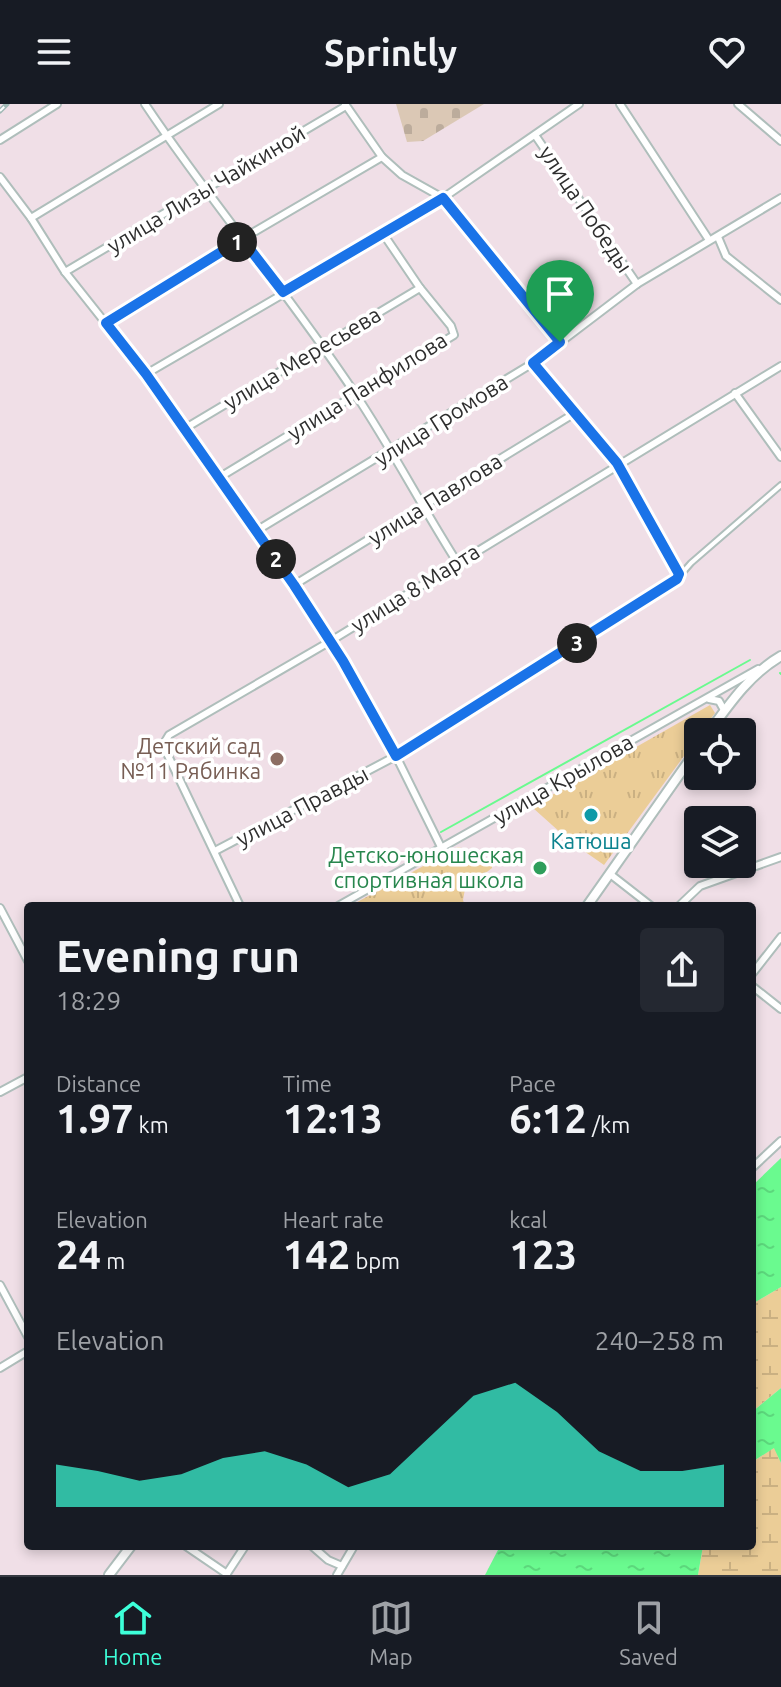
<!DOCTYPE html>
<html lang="en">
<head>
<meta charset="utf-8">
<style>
	:root { --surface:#171b24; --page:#242831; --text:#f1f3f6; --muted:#9ea1a6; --line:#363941; --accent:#3dffd9 }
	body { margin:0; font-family:Ubuntu,sans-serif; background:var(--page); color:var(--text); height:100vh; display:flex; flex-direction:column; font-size:30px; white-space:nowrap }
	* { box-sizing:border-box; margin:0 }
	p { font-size:26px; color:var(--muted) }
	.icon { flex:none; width:44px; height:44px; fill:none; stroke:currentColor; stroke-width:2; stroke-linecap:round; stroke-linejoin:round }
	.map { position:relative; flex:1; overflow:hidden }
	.side { position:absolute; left:24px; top:798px; width:732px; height:648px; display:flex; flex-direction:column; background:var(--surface); border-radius:8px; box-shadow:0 4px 12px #0003 }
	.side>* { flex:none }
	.fabs { position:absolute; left:684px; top:614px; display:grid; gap:16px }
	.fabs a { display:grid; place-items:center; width:72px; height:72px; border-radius:8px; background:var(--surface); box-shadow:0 4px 12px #0003; font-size:40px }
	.pin { position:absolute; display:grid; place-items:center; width:68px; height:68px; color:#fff; margin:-82px -34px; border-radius:50% 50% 50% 0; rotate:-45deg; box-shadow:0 0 8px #0007 }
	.pin .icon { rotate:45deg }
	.km { position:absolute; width:40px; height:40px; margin:-20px; border-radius:50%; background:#222; color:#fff; font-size:22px; line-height:40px; text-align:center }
	.round { display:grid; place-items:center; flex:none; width:84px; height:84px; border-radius:8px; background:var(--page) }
	.head { display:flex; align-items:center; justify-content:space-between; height:136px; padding:0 32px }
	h1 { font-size:44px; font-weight:600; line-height:60px }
	.stats { display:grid; grid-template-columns:repeat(3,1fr); gap:12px; height:136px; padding:8px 32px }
	.stats div { display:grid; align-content:center }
	.stats b { font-size:40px; font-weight:600 }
	.stats small { font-size:22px; font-weight:400 }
	.stats p { font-size:22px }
	.chart { height:224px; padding:16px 32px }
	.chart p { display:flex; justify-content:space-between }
	.chart svg { width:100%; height:144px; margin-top:8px; fill:var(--accent); opacity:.7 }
	header { display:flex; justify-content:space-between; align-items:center; height:104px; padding:0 32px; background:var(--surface); font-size:36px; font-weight:600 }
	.tabs { display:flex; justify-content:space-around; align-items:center; height:112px; border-top:2px solid var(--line); background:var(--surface); font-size:22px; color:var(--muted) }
	.tabs a { display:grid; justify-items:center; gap:4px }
	.tabs .active { color:var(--accent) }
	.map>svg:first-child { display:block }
</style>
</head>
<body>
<header><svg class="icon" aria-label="menu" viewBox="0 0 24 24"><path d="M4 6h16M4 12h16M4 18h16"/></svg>Sprintly<svg class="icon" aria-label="heart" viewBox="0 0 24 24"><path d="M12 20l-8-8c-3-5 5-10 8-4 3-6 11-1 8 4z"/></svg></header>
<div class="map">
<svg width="781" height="1471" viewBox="0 0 781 1471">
	<defs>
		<pattern id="grass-tufts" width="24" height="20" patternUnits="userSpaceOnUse" patternTransform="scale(2)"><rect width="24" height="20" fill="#ebcd97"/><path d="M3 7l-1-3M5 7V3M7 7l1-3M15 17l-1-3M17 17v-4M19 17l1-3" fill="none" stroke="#cab082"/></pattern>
		<pattern id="wetland-marsh" width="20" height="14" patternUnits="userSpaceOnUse" patternTransform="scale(2)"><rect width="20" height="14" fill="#ebcd97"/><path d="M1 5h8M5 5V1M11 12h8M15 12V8" fill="none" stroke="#cab082"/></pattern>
		<pattern id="cemetery-stones" width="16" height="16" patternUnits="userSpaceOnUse" patternTransform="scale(2)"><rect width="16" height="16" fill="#dbc8b5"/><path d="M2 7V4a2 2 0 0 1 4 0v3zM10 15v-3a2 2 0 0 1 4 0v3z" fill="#bcac9c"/></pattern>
		<pattern id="water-ripples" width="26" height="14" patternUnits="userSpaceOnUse" patternTransform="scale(2)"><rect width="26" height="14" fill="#6afa8f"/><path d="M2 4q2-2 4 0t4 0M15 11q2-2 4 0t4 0" fill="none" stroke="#5cd77c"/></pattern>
	</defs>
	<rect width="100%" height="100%" fill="#f0dfe7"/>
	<g fill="url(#grass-tufts)">
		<polygon points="710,601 715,609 701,628 698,628 698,633 604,761 571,738 533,704 536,700"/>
		<polygon points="458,743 479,749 492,760 492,764 465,785 463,796 465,802 350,802"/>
	</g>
	<g fill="url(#wetland-marsh)">
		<polygon points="781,1183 781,1284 752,1308 752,1200"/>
		<polygon points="775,1343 781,1359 781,1471 698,1471 703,1442 752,1442 752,1358"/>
	</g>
	<polygon fill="url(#cemetery-stones)" points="396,0 484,0 423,37 407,38"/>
	<g fill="url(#water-ripples)">
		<polygon points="781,1054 781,1183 752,1200 752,1082"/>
		<polygon points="781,1284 781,1359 774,1344 752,1358 752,1308"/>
		<polygon points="500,1442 703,1442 698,1471 485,1471"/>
	</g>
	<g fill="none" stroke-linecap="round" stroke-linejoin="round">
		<g stroke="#6afa8f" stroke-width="2">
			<polyline points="780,569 781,570"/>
			<polyline points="441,728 750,556"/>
		</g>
		<defs>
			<polyline id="pedestrian" points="396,652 677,475 691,459 781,381"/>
			<g id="minor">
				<path d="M145,0c67,100 145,191 211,291 36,54 66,112 101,167"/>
				<polyline points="345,0 382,53 402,71 443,94 560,238"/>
				<polyline points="620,0 709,136"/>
				<polyline points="738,0 781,37"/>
				<polyline points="535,31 637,180"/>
				<polyline points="0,36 57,0"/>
				<polyline points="0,73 31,114 65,168 146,270 294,481 343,557 396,652 442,745"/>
				<polyline points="31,114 219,0"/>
				<polyline points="718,133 726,152 781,196"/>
				<polyline points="65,168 346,2"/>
				<polyline points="106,219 242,135 382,53"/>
				<polyline points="533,259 617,359 679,470"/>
				<polyline points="146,270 384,131 443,94 579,0"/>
				<polyline points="735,289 781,353"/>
				<polyline points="184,325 420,184"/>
				<polyline points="220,373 454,231 451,222 420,184 384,131"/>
				<polyline points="256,427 533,259 637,180 781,94"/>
				<polyline points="294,481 575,309"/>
				<polyline points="709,595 719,597 724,606"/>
				<polyline points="215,747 396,652"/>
				<polyline points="610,770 651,802"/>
				<polyline points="240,802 163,641 169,631 329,538 781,262"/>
				<polyline points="338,802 758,565"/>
				<polyline points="679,802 700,782 781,753"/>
				<polyline points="0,804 28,857"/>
				<polyline points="752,870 781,833"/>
				<polyline points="752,882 781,905"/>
				<polyline points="0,988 28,973"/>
				<polyline points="752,1064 781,1037"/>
				<polyline points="0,1181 28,1233"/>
				<polyline points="0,1264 28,1247"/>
				<polyline points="186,1442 227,1470"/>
				<polyline points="312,1442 328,1456 342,1462"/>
				<polyline points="226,1471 245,1442"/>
				<polyline points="337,1471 354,1442"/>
			</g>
			<g id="secondary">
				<path d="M709,628c21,-29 41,-58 72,-76"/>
				<polyline points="587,802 698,644"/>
				<polyline points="109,1471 131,1442"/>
			</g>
		</defs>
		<use href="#pedestrian" stroke="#afbebb" stroke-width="8"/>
		<use href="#minor" stroke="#afbebb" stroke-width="10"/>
		<use href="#secondary" stroke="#afbebb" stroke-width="12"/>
		<use href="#pedestrian" stroke="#fff" stroke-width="4"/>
		<use href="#minor" stroke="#fff" stroke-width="6"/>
		<use href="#secondary" stroke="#fff" stroke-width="8"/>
		<defs>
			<polyline id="rail" points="0,7 7,0"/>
		</defs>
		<use href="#rail" stroke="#a1b9b6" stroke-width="5"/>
		<use href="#rail" stroke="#fff" stroke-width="2" stroke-dasharray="6" stroke-linecap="butt"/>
	</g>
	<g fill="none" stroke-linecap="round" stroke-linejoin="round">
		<defs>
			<polygon id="route" points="443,94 560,238 533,259 617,359 679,470 677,475 396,652 343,557 294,481 146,270 106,219 242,135 283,188"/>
		</defs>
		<use href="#route" stroke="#fff" stroke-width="16"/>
		<use href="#route" stroke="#1a73e8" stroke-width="10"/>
	</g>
	<circle fill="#8d6e63" stroke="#fff" stroke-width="3" cx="277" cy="655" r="8"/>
	<circle fill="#0f9aa8" stroke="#fff" stroke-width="3" cx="591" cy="711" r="8"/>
	<circle fill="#2e9e5b" stroke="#fff" stroke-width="3" cx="540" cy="764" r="8"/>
	<g text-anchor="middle" stroke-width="7" stroke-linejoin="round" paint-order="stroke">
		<g font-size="22" fill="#2e2e2e" stroke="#fff">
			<text transform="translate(206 85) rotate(-31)" y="8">улица Лизы Чайкиной</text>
			<text transform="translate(586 105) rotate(56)" y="8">улица Победы</text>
			<text transform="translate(302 254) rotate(-31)" y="8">улица Мересьева</text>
			<text transform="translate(367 282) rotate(-32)" y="8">улица Панфилова</text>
			<text transform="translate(441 316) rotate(-32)" y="8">улица Громова</text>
			<text transform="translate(435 395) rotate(-32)" y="8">улица Павлова</text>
			<text transform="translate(415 484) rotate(-32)" y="8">улица 8 Марта</text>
			<text transform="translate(563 675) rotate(-30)" y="8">улица Крылова</text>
			<text transform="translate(302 702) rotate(-28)" y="8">улица Правды</text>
		</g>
		<g font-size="22" fill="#785e54" stroke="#fff" text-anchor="end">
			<text x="261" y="650">Детский сад<tspan x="261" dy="25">№11 Рябинка</tspan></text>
		</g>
		<g font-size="22" fill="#0d838f" stroke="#fff">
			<text x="591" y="745">Катюша</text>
		</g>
		<g font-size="22" fill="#27864d" stroke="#fff" text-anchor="end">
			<text x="524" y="759">Детско-юношеская<tspan x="524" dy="25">спортивная школа</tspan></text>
		</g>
	</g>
</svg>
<div class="fabs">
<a><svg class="icon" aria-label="locate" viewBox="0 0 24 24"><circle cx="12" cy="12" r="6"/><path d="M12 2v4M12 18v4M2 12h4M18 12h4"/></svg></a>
<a><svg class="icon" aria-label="layers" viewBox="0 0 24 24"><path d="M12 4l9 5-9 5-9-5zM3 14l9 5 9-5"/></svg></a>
</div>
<div class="pin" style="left:560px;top:238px;background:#1e9e55"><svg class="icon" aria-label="arrive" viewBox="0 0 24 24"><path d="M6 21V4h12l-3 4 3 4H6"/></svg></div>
<b class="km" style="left:237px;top:138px">1</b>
<b class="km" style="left:276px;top:455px">2</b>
<b class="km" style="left:577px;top:539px">3</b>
<section class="side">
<div class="head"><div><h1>Evening run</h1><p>18:29</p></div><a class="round"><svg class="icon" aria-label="share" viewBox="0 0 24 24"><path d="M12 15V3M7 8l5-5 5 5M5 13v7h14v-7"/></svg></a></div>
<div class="stats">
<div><p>Distance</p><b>1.97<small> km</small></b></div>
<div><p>Time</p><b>12:13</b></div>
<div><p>Pace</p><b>6:12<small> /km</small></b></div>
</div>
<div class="stats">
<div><p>Elevation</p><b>24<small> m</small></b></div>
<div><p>Heart rate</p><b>142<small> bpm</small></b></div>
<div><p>kcal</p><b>123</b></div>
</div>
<div class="chart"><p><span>Elevation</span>240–258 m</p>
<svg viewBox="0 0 160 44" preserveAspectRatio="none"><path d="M0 44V31L10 33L20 36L30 34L40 29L50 27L60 31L70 38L80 34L90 22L100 10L110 6L120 15L130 27L140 33L150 33L160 31V44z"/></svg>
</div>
</section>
</div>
<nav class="tabs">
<a class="active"><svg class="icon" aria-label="home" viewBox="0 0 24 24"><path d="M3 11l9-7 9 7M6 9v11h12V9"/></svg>Home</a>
<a><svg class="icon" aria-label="map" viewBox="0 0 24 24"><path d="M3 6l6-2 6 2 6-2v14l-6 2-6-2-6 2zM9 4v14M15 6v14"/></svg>Map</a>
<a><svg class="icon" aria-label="saved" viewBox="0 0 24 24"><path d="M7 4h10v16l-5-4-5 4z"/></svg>Saved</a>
</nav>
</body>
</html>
